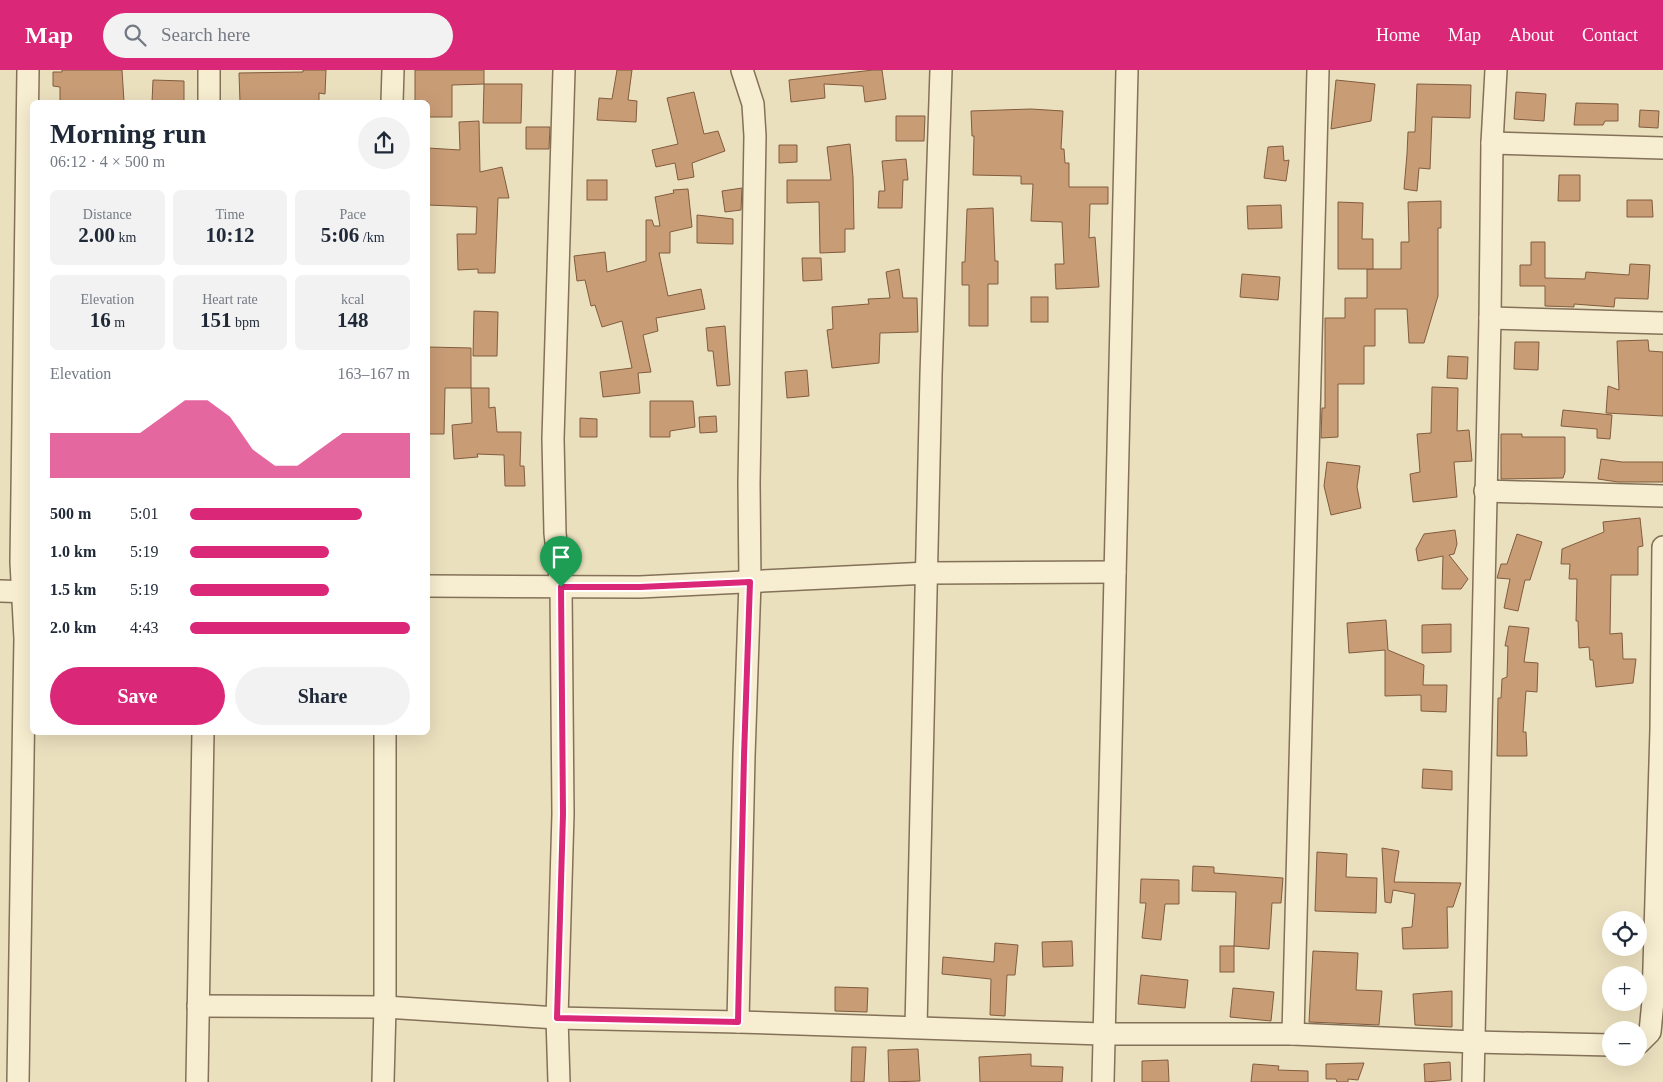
<!DOCTYPE html>
<html lang="en">
<head>
<meta charset="utf-8">
<style>
	:root { --surface:#fff; --page:#f2f2f3; --text:#1f2937; --muted:#747a83; --accent:#db2777 }
	body { margin:0; font-family:"Times New Roman",serif; background:var(--page); color:var(--text); height:100vh; display:flex; flex-direction:column; font-size:19px; white-space:nowrap }
	* { box-sizing:border-box; margin:0 }
	p { font-size:16px; color:var(--muted) }
	.icon { flex:none; width:28px; height:28px; fill:none; stroke:currentColor; stroke-width:2; stroke-linecap:round; stroke-linejoin:round }
	.map { position:relative; flex:1; overflow:hidden }
	.details { position:absolute; left:30px; top:30px; width:400px; height:635px; display:flex; flex-direction:column; background:var(--surface); border-radius:8px; box-shadow:0 5px 20px #0002 }
	.details>* { flex:none }
	.buttons { position:absolute; left:1602px; top:841px; display:grid; gap:10px }
	.buttons a { display:grid; place-items:center; width:45px; height:45px; border-radius:50%; background:var(--surface); box-shadow:0 5px 20px #0002; font-size:25px }
	.pin { position:absolute; display:grid; place-items:center; width:42px; height:42px; color:#fff; margin:-51px -21px; border-radius:50% 50% 50% 0; rotate:-45deg; box-shadow:0 0 5px #0007 }
	.pin .icon { rotate:45deg }
	.round { display:grid; place-items:center; flex:none; width:52px; height:52px; border-radius:26px; background:var(--page) }
	.head { display:flex; align-items:center; justify-content:space-between; height:85px; padding:0 20px }
	h1 { font-size:28px; font-weight:700; line-height:38px }
	.stats { display:grid; grid-template-columns:repeat(3,1fr); gap:8px; height:85px; padding:5px 20px }
	.stats div { display:grid; align-content:center; border-radius:8px; background:var(--page); text-align:center }
	.stats b { font-size:21px; font-weight:700 }
	.stats small { font-size:14px; font-weight:400 }
	.stats p { font-size:14px }
	.chart { height:140px; padding:10px 20px }
	.chart p { display:flex; justify-content:space-between }
	.chart svg { width:100%; height:90px; margin-top:5px; fill:var(--accent); opacity:.7 }
	.button { display:flex; gap:10px; margin-top:auto; padding:10px 20px }
	.button a { flex:1; height:58px; border-radius:30px; background:var(--accent); color:#fff; font-size:20px; font-weight:700; line-height:58px; text-align:center }
	.button a+a { background:var(--page); color:var(--text) }
	ul { padding:0 20px; list-style:none; font-size:16px }
	li { display:grid; grid-template-columns:80px 60px 1fr; align-items:center; height:38px }
	li i { height:12px; border-radius:6px; background:var(--accent) }
	header { display:flex; align-items:center; gap:30px; box-sizing:border-box; height:70px; padding:0 25px; background:var(--accent); color:#fff }
	header strong { font-size:24px }
	nav { display:flex; gap:28px; margin-inline-start:auto; font-size:18px }
	.search { width:350px; height:45px; background:var(--page); display:flex; align-items:center; gap:12px; box-sizing:border-box; padding:0 18px; border-radius:28px; color:var(--muted); font-size:19px }
	.map>svg:first-child { display:block }
</style>
</head>
<body>
<header>
<strong>Map</strong>
<div class="search"><svg class="icon" aria-label="search" viewBox="0 0 24 24"><circle cx="10" cy="10" r="6"/><path d="M15 15l6 6"/></svg>Search here</div>
<nav><a>Home</a><a>Map</a><a>About</a><a>Contact</a></nav>
</header>
<div class="map">
<svg width="1663" height="1012" viewBox="0 0 1663 1012">
	<rect width="100%" height="100%" fill="#ebe0be"/>
	<g fill="#c89c75" stroke="#815c3e">
		<polygon points="62,0 122,0 124,32 60,32 60,17 53,16 53,2 62,2"/>
		<polygon points="303,0 326,0 325,24 319,23 319,32 240,32 239,3 303,2"/>
		<polygon points="415,0 484,0 484,14 452,15 452,47 428,47 428,32 415,32"/>
		<polygon points="617,0 632,0 628,30 637,31 636,52 597,50 599,28 612,29"/>
		<polygon points="873,0 882,0 886,29 865,32 863,16 824,14 825,28 791,32 789,10"/>
		<polygon points="153,10 184,11 184,32 152,32"/>
		<polygon points="1336,10 1375,14 1371,51 1331,59"/>
		<polygon points="484,14 522,14 521,53 483,53"/>
		<polygon points="1417,14 1471,15 1470,48 1432,47 1430,99 1419,98 1417,121 1404,119 1407,84 1408,62 1415,62"/>
		<polygon points="694,22 704,64 718,61 725,81 692,93 694,107 678,110 675,93 656,97 652,80 678,74 667,28"/>
		<polygon points="1516,22 1546,24 1544,51 1514,49"/>
		<polygon points="1576,33 1618,34 1618,51 1605,51 1603,55 1574,55"/>
		<polygon points="1031,39 1063,41 1061,79 1064,79 1065,93 1069,93 1069,117 1108,117 1108,134 1090,134 1089,168 1095,167 1099,217 1056,219 1055,194 1064,194 1062,152 1031,151 1033,114 1021,114 1021,106 973,105 974,66 972,66 971,41"/>
		<polygon points="1640,40 1659,41 1658,58 1639,57"/>
		<polygon points="896,46 925,46 924,71 896,71"/>
		<polygon points="479,51 480,102 502,97 509,128 498,128 495,203 478,203 478,199 458,200 457,164 476,164 477,137 428,135 428,78 460,80 459,52"/>
		<polygon points="526,57 550,57 549,79 526,79"/>
		<polygon points="850,74 853,107 854,159 845,159 845,182 820,183 819,132 787,133 787,110 831,110 827,77"/>
		<polygon points="779,75 797,75 797,92 779,93"/>
		<polygon points="1283,76 1284,91 1289,90 1286,111 1264,108 1268,77"/>
		<polygon points="906,89 908,110 903,110 902,138 878,138 879,121 885,121 882,91"/>
		<polygon points="1559,105 1580,105 1580,131 1558,131"/>
		<rect x="587" y="110" width="20" height="20"/>
		<polygon points="742,118 741,140 725,142 722,121"/>
		<polygon points="688,119 692,157 670,162 670,183 659,183 668,226 701,219 705,239 656,248 658,261 643,265 651,302 638,303 640,323 603,327 600,302 632,298 622,251 602,257 595,235 591,236 585,210 577,211 574,186 605,182 607,202 646,191 646,150 652,150 654,156 660,156 655,127 674,123 673,120"/>
		<polygon points="1627,130 1652,130 1653,147 1627,147"/>
		<polygon points="1441,131 1441,158 1438,158 1438,226 1424,273 1409,273 1407,239 1375,239 1375,276 1364,276 1364,314 1338,314 1338,367 1321,368 1322,338 1325,338 1325,248 1345,248 1345,228 1367,228 1367,199 1401,199 1401,172 1409,172 1408,132"/>
		<polygon points="1338,132 1363,133 1362,169 1373,169 1373,199 1338,199"/>
		<polygon points="1281,135 1282,158 1248,159 1247,136"/>
		<polygon points="993,138 995,191 998,191 998,214 988,214 988,256 969,256 969,215 962,215 962,192 965,192 967,139"/>
		<polygon points="697,145 733,149 733,174 697,173"/>
		<polygon points="1531,172 1545,172 1545,208 1585,209 1586,202 1629,205 1630,194 1650,195 1648,229 1615,228 1614,237 1574,234 1574,237 1545,236 1545,216 1520,216 1520,195 1531,195"/>
		<polygon points="802,188 821,188 822,210 803,211"/>
		<polygon points="899,199 903,228 917,228 918,262 880,263 879,293 832,298 827,260 833,259 832,237 869,234 868,229 890,228 886,202"/>
		<polygon points="1242,204 1280,207 1278,230 1240,227"/>
		<rect x="1031" y="227" width="17" height="25"/>
		<polygon points="474,241 498,242 497,286 473,286"/>
		<polygon points="725,256 730,315 717,316 713,281 708,281 706,258"/>
		<polygon points="1648,270 1649,281 1663,282 1663,346 1606,343 1608,316 1619,320 1617,271"/>
		<polygon points="1515,272 1539,272 1538,300 1514,299"/>
		<polygon points="428,277 471,278 471,318 445,318 444,364 428,364"/>
		<polygon points="1448,286 1468,287 1467,309 1447,308"/>
		<polygon points="807,300 809,326 787,328 785,302"/>
		<polygon points="1432,317 1458,318 1457,361 1469,360 1472,391 1454,392 1457,427 1413,432 1410,404 1420,402 1417,364 1431,363"/>
		<polygon points="471,318 489,318 489,338 495,337 497,362 521,362 520,396 524,396 525,416 505,416 504,385 477,384 478,387 454,389 452,355 472,353"/>
		<polygon points="650,331 693,331 695,357 670,361 670,367 650,367"/>
		<polygon points="1563,340 1612,345 1610,369 1597,368 1597,359 1561,356"/>
		<polygon points="716,346 717,362 700,363 699,347"/>
		<polygon points="580,348 597,349 597,367 580,367"/>
		<polygon points="1501,364 1522,364 1522,367 1565,367 1565,402 1563,408 1501,409"/>
		<polygon points="1601,389 1622,392 1663,392 1663,412 1618,412 1598,409"/>
		<polygon points="1327,392 1360,396 1357,417 1361,438 1331,445 1324,416"/>
		<polygon points="1640,448 1643,476 1638,477 1638,505 1611,505 1610,564 1622,563 1623,589 1636,589 1633,613 1596,617 1593,590 1590,590 1589,577 1579,578 1578,551 1576,551 1577,509 1569,509 1570,494 1561,494 1562,479 1604,462 1603,452"/>
		<polygon points="1455,460 1457,474 1454,484 1449,485 1468,509 1461,519 1442,519 1443,486 1418,491 1416,479 1424,464"/>
		<polygon points="1517,464 1542,472 1530,510 1525,510 1518,541 1504,538 1510,509 1497,508 1501,494 1507,494"/>
		<polygon points="1386,550 1388,580 1424,595 1423,615 1447,615 1446,642 1421,641 1421,625 1385,626 1385,580 1349,583 1347,553"/>
		<polygon points="1451,554 1451,582 1422,583 1422,555"/>
		<polygon points="1509,556 1529,558 1524,592 1538,593 1537,622 1526,621 1523,662 1526,662 1527,686 1497,686 1498,628 1501,628 1502,609 1507,607 1508,576 1505,576"/>
		<polygon points="1423,699 1452,701 1452,720 1422,718"/>
		<polygon points="1382,778 1399,781 1394,812 1461,813 1453,837 1447,837 1448,878 1403,879 1402,858 1412,857 1415,824 1393,820 1391,833 1385,832"/>
		<polygon points="1317,782 1347,784 1346,807 1377,808 1376,843 1315,841"/>
		<polygon points="1193,796 1214,797 1214,803 1283,808 1281,833 1272,833 1269,879 1234,876 1236,822 1192,821"/>
		<polygon points="1141,809 1179,810 1179,834 1165,834 1161,870 1142,868 1146,833 1140,833"/>
		<polygon points="1072,871 1073,896 1043,897 1042,872"/>
		<polygon points="995,873 1018,875 1015,905 1007,905 1005,946 990,945 991,909 942,904 943,887 994,892"/>
		<rect x="1220" y="876" width="14" height="26"/>
		<polygon points="1313,881 1358,883 1356,920 1382,921 1379,955 1309,952"/>
		<polygon points="1141,905 1188,910 1185,938 1138,934"/>
		<polygon points="835,917 868,918 867,942 835,941"/>
		<polygon points="1233,918 1274,922 1271,951 1230,947"/>
		<polygon points="1452,921 1452,957 1415,955 1413,924"/>
		<polygon points="852,977 866,977 864,1012 851,1012"/>
		<polygon points="918,979 920,1011 889,1012 888,980"/>
		<polygon points="1031,984 1031,996 1063,997 1062,1012 980,1012 979,987"/>
		<polygon points="1168,990 1169,1012 1142,1012 1142,991"/>
		<polygon points="1450,992 1451,1010 1425,1012 1424,994"/>
		<polygon points="1364,993 1358,1010 1348,1009 1348,1012 1337,1012 1336,1009 1326,1009 1326,994"/>
		<polygon points="1253,994 1279,996 1278,1000 1308,1001 1308,1012 1251,1012"/>
	</g>
	<g fill="none" stroke-linecap="round" stroke-linejoin="round">
		<defs>
			<g id="minor">
				<polyline points="209,32 209,0"/>
				<polyline points="392,32 393,0"/>
				<polyline points="1492,73 1663,78"/>
				<polyline points="1490,248 1663,253"/>
				<polyline points="1485,421 1663,426"/>
				<polyline points="428,516 640,517 928,503 1115,502"/>
				<polyline points="0,521 32,522"/>
				<polyline points="198,936 385,937 557,948 738,952 1103,964 1293,964 1474,972 1611,975"/>
				<polyline points="738,952 744,686 750,512 749,413 755,66 753,34 742,0"/>
				<polyline points="916,957 931,305 941,0"/>
				<polyline points="1293,964 1318,0"/>
				<polyline points="1639,973 1650,962 1653,931 1661,659 1663,477"/>
				<polyline points="18,1012 24,624 25,569 21,492 28,0"/>
				<polyline points="197,1012 203,662"/>
				<polyline points="383,1012 385,937 385,662"/>
				<polyline points="559,1012 557,948 563,744 561,517 555,463 553,369 564,0"/>
				<polyline points="1103,1012 1127,0"/>
				<polyline points="1473,1012 1490,248 1492,73 1496,0"/>
			</g>
		</defs>
		<use href="#minor" stroke="#837158" stroke-width="24"/>
		<use href="#minor" stroke="#f7edd0" stroke-width="21"/>
	</g>
	<g fill="none" stroke-linecap="round" stroke-linejoin="round">
		<defs>
			<polygon id="route" points="750,512 744,686 738,952 557,948 563,744 561,517 640,517"/>
		</defs>
		<use href="#route" stroke="#fff" stroke-width="10"/>
		<use href="#route" stroke="#db2777" stroke-width="6"/>
	</g>
</svg>
<div class="buttons">
<a><svg class="icon" aria-label="locate" viewBox="0 0 24 24"><circle cx="12" cy="12" r="6"/><path d="M12 2v4M12 18v4M2 12h4M18 12h4"/></svg></a>
<a>+</a>
<a>−</a>
</div>
<div class="pin" style="left:561px;top:517px;background:#1e9e55"><svg class="icon" aria-label="arrive" viewBox="0 0 24 24"><path d="M6 21V4h12l-3 4 3 4H6"/></svg></div>
<section class="details">
<div class="head"><div><h1>Morning run</h1><p>06:12 · 4 × 500 m</p></div><a class="round"><svg class="icon" aria-label="share" viewBox="0 0 24 24"><path d="M12 15V3M7 8l5-5 5 5M5 13v7h14v-7"/></svg></a></div>
<div class="stats">
<div><p>Distance</p><b>2.00<small> km</small></b></div>
<div><p>Time</p><b>10:12</b></div>
<div><p>Pace</p><b>5:06<small> /km</small></b></div>
</div>
<div class="stats">
<div><p>Elevation</p><b>16<small> m</small></b></div>
<div><p>Heart rate</p><b>151<small> bpm</small></b></div>
<div><p>kcal</p><b>148</b></div>
</div>
<div class="chart"><p><span>Elevation</span>163–167 m</p>
<svg viewBox="0 0 160 44" preserveAspectRatio="none"><path d="M0 44V22L10 22L20 22L30 22L40 22L50 14L60 6L70 6L80 14L90 30L100 38L110 38L120 30L130 22L140 22L150 22L160 22V44z"/></svg>
</div>
<ul>
<li><b>500 m</b>5:01<i style="width:78%"></i></li>
<li><b>1.0 km</b>5:19<i style="width:63%"></i></li>
<li><b>1.5 km</b>5:19<i style="width:63%"></i></li>
<li><b>2.0 km</b>4:43<i style="width:100%"></i></li>
</ul>
<div class="button"><a>Save</a><a>Share</a></div>
</section>
</div>
</body>
</html>
